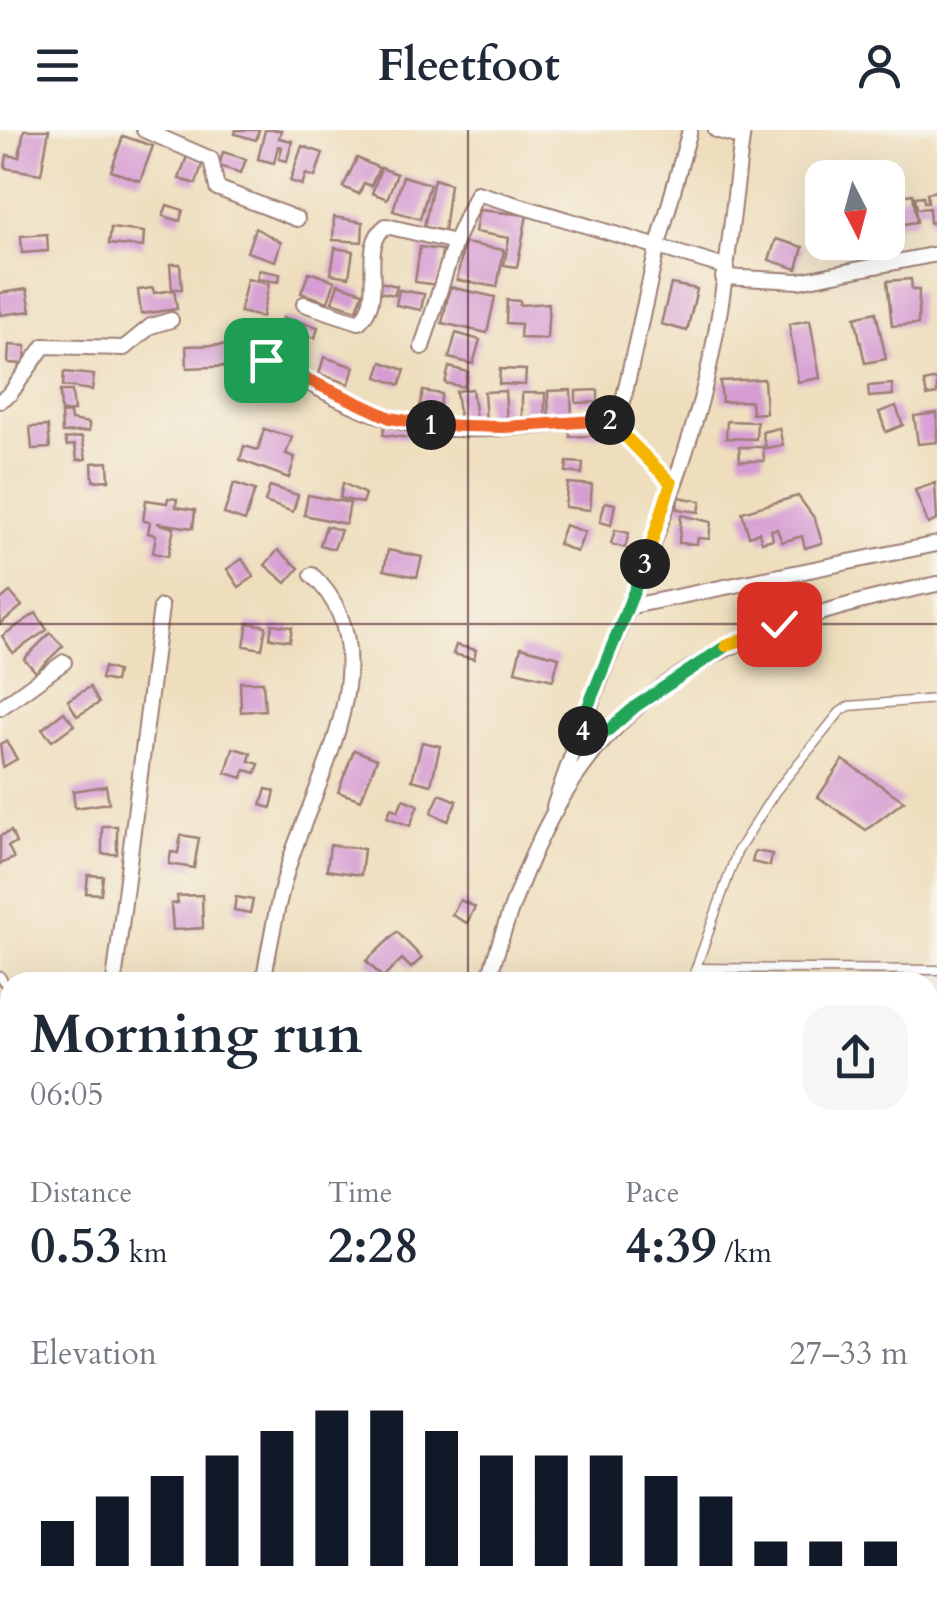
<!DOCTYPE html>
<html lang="en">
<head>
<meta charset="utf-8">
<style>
	:root { --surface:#fff; --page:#f6f6f7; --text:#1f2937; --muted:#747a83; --accent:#111827 }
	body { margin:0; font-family:Cardo,serif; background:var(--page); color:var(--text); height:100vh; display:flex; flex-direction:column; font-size:38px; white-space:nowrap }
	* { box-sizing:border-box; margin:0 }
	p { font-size:32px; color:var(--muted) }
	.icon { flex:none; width:55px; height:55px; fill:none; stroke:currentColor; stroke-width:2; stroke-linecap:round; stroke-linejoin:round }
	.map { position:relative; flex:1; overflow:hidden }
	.details { position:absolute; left:0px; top:842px; width:938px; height:642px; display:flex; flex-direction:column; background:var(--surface); border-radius:30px 30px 0 0; box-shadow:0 10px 40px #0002 }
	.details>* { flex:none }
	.needle { width:65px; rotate:174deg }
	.fabs { position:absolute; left:805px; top:30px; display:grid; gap:20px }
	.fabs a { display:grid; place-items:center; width:100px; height:100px; border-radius:20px; background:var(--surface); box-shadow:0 10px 40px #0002; font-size:50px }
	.pin { position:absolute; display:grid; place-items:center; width:85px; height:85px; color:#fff; margin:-42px; border-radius:20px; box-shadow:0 5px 15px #0006 }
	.km { position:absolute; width:50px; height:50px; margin:-25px; border-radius:50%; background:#222; color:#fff; font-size:28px; line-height:50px; text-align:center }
	.round { display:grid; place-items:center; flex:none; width:105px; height:105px; border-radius:30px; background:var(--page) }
	.headline { display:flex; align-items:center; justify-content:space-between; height:170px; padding:0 30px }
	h1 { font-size:55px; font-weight:800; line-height:75px }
	.stats { display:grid; grid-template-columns:repeat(3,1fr); gap:15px; height:170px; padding:10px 30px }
	.stats div { display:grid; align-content:center }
	.stats b { font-size:50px; font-weight:800 }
	.stats small { font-size:28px; font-weight:400 }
	.stats p { font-size:28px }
	.chart { height:280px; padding:20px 30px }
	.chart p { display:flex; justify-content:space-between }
	.chart svg { width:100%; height:180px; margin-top:10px; stroke:var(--accent); stroke-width:6 }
	header { display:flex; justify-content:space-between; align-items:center; height:130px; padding:0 30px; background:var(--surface); font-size:45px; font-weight:800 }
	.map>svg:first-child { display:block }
</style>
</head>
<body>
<header><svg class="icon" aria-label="menu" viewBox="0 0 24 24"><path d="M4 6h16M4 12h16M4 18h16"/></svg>Fleetfoot<svg class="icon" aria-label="person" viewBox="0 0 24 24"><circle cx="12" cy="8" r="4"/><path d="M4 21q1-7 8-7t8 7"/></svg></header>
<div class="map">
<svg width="937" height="1483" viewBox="0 0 937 1483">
	<rect width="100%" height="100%" fill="#f7f3e8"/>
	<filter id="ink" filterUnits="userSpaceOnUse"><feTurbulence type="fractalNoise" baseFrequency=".01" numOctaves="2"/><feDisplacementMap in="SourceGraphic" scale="20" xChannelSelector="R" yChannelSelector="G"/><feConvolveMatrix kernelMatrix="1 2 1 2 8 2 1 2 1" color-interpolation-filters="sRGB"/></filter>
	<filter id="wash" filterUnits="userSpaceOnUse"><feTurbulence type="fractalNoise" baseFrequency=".0048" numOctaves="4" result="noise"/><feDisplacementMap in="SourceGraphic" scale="40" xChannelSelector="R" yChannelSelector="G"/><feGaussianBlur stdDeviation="2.25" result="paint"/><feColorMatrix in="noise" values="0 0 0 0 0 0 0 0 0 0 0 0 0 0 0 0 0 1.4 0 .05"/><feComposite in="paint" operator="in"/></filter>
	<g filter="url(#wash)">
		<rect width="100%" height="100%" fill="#eedebd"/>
		<polygon fill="#a2cc79" stroke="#767652" stroke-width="2.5" points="0,1058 10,1070 10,1475 205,1475 202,1483 0,1483"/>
		<g id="blocks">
			<g fill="#d69cd3">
				<polygon points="24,0 49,0 41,44 5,38 7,25 19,27"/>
				<polygon points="236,0 259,0 256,10 235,4"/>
				<polygon points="265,0 281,0 279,8 292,11 287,31 279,29 282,17 278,16 274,33 258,29"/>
				<polygon points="123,6 153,16 140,51 111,41"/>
				<polygon points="302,16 323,23 315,47 306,44 302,55 290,51"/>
				<polygon points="223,22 246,29 241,43 219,36"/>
				<polygon points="187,26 203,31 196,54 179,49"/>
				<polygon points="357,28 379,38 371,56 364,53 359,64 343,57"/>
				<polygon points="381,38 397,44 387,69 372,63"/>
				<polygon points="403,46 430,54 420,89 393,81"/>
				<polygon points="434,49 450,54 444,101 424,97"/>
				<polygon points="937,61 937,92 930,93 929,78 917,79 915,67 923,66 924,72 928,72 927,63"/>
				<polygon points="913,64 917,92 888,96 888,68"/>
				<polygon points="167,75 183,80 180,91 163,86"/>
				<polygon points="479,80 527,85 517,137 504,135 509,108 475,102"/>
				<polygon points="334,87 363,92 362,112 333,110"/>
				<polygon points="111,98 144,102 143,117 109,114"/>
				<polygon points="255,98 281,112 275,131 247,122"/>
				<polygon points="47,104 48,121 22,123 21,106"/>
				<polygon points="776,109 803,117 797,139 769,130"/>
				<polygon points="464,113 504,120 497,157 457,150"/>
				<polygon points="420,117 442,120 438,155 415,152"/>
				<polygon points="335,118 353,121 349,147 331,144"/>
				<polygon points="170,134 180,134 182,159 172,159"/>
				<polygon points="259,140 280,144 279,152 257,149"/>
				<polygon points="309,142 335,151 328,172 301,163"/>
				<polygon points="247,149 269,154 262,187 240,182"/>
				<polygon points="911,149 912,160 919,160 918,194 892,196 887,151"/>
				<polygon points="380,152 397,156 395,165 378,162"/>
				<polygon points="338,154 363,162 357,180 332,172"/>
				<polygon points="671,154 697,159 687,201 661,194"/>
				<polygon points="450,157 495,167 487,203 442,193"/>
				<polygon points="153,158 154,163 174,160 177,179 141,184 138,160"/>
				<polygon points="27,159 31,181 0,185 0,163"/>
				<polygon points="399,160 424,164 421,180 396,175"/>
				<polygon points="507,170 520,171 520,175 549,173 547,209 520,208 521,194 506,193"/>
				<polygon points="876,182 886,229 865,233 855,187"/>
				<polygon points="283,188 318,197 315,208 295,202 293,209 278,205"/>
				<polygon points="810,190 820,248 798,252 789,194"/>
				<polygon points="456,203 480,210 473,234 449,228"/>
				<polygon points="275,206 308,216 303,234 269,224"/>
				<polygon points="9,215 26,216 25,234 8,233"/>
				<polygon points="226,215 226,224 234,224 234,236 187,238 186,216"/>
				<polygon points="324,227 354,237 349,254 319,244"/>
				<polygon points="382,232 405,240 400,255 377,247"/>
				<polygon points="449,237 468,242 464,257 445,253"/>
				<polygon points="500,239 526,240 525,255 499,254"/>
				<polygon points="64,242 94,245 92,260 63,256"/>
				<polygon points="764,249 766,283 752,284 751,271 722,272 720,251"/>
				<polygon points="937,249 937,264 927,266 924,252"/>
				<polygon points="892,254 893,265 869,267 868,256"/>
				<polygon points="472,259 476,289 460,292 456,261"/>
				<polygon points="571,260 572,289 549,290 548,261"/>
				<polygon points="598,260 598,272 576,273 576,261"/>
				<polygon points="60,261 72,261 74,281 61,282"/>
				<polygon points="423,261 442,264 437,290 418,286"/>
				<polygon points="505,261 507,292 486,293 484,262"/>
				<rect x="522" y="263" width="23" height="24"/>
				<polygon points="896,276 903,295 886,302 879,282"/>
				<polygon points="70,283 71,290 89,293 89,301 62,303 61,284"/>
				<polygon points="937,283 937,312 918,314 914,286"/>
				<polygon points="727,291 757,292 756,309 726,308"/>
				<polygon points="385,294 429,300 427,310 383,305"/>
				<polygon points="48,296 50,318 32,319 30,297"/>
				<polygon points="602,297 602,305 570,307 570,299"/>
				<polygon points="779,298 783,315 766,318 762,302"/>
				<polygon points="264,299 292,307 286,324 295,327 289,348 240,330 244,316 258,320"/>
				<polygon points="82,307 86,329 77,330 75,315 67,316 65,309"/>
				<polygon points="739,317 763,317 764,331 740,331"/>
				<polygon points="108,332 109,350 93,351 92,333"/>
				<polygon points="567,332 583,333 582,344 566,342"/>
				<polygon points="234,353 255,360 245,391 224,384"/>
				<polygon points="343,353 365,364 362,373 340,368"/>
				<polygon points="568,353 592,355 590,380 565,377"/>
				<polygon points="935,353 937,390 928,394 915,360"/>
				<polygon points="270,356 298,365 293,382 265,372"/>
				<polygon points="308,365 350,373 346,394 304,385"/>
				<polygon points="798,366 815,389 822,413 805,418 802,406 782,412 777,399 771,400 773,409 762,412 759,402 749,406 742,382"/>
				<polygon points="678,367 701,371 699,382 677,379"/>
				<polygon points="168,368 177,369 176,377 195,380 193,398 157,393 174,398 168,426 153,423 156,405 148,403 150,392 143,391 146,370 167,373"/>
				<polygon points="605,372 615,374 611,395 600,392"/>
				<polygon points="681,385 711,392 709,409 698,408 697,414 679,413"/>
				<polygon points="565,395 585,402 577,422 558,414"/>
				<polygon points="326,396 341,400 334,419 320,415"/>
				<polygon points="615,400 629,403 625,418 611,414"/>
				<polygon points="278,420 299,438 286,453 265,435"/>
				<polygon points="388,420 422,427 417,447 384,440"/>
				<polygon points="242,429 254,447 239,457 227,439"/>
				<polygon points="10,462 22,476 0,494 0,470"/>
				<polygon points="36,483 47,500 13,523 2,506"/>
				<polygon points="248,493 266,496 262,519 244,516"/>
				<polygon points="272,494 292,497 290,511 270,508"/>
				<polygon points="50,503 63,516 36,542 24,529"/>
				<polygon points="456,515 476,520 474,529 453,524"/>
				<polygon points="521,517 559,527 553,550 515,541"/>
				<polygon points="104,537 117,541 115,552 101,549"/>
				<polygon points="240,552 263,552 265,580 241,582"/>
				<polygon points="90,557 99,573 77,586 68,570"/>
				<polygon points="64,582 74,595 52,611 42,599"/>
				<polygon points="6,611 17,629 3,637 0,614"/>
				<polygon points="422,612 440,616 431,655 412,650"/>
				<polygon points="233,618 251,623 249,631 259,634 256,643 245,640 242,648 226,643"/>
				<polygon points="354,620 377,629 361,670 338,662"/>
				<polygon points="843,630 904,671 866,700 818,667"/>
				<polygon points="106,656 109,673 75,678 73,661"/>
				<polygon points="266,659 275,661 271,678 261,675"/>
				<polygon points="440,664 457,671 448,691 431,683"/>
				<polygon points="403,669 418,675 410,696 387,687 391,678 398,681"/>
				<rect x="102" y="696" width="15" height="28"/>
				<polygon points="11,701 16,713 8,716 14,728 0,734 0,706"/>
				<polygon points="181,705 199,708 194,738 169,734 171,722 178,723"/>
				<polygon points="330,715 364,719 361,745 327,740"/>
				<polygon points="755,721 772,724 770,736 752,732"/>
				<polygon points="88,745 103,746 101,764 86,763"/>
				<polygon points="202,765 203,798 173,800 171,774 178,773 177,766"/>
				<polygon points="236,767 253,770 250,783 234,780"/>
				<polygon points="460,770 475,777 467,793 452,785"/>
				<polygon points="397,802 422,828 411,838 402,829 383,848 366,831"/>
			</g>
		</g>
	</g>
	<g filter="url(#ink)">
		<use href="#blocks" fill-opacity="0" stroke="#9c7e74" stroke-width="2.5"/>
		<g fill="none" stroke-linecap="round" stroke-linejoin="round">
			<defs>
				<g id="lane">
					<polyline points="697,838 937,840"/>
					<polyline points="0,846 10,862"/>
					<polyline points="691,852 737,722 775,662 840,582 849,576 937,569"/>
					<polyline points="928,1186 937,1192"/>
					<polyline points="662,1475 666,1483"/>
					<polyline points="829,1475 838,1483"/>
					<polyline points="365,1483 376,1475"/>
				</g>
				<g id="street">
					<polyline points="144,0 211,29 217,58 297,89"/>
					<polyline points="716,0 742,8"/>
					<polyline points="723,147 799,151 937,124"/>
					<path d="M304,174l55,18c29,-26 -2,-74 27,-96l69,16"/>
					<polyline points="422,217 455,112 477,63 725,137"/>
					<path d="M267,230c42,24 91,52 138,63 64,15 149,-1 214,-4l5,16 47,48"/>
					<polyline points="0,271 10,264 44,216 124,218 151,196 171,190"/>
					<polyline points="619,289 657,119 690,0"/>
					<polyline points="632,476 937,414"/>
					<polyline points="0,578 64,532"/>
					<path d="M554,677c44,-135 106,-263 145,-400 25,-89 32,-185 44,-277"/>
					<polyline points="114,852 161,477"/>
					<path d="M263,852c8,-42 15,-86 29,-127 28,-83 100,-206 20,-280"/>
					<path d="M488,852c75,-267 184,-343 449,-398"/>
				</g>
				<polyline id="secondary" points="241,1483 242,1475"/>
				<g id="highway">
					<polyline points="0,972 10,985"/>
					<polyline points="347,1475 353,1483"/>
				</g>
			</defs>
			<use href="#lane" stroke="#9c7e74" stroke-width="11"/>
			<use href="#street" stroke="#9c7e74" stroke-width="18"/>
			<use href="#secondary" stroke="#9c7e74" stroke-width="24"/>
			<use href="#highway" stroke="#9c7e74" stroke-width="29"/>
			<use href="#lane" stroke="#fff" stroke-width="8"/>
			<use href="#street" stroke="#fff" stroke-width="14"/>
			<use href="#secondary" stroke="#fee4c6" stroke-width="20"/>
			<use href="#highway" stroke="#fdbc70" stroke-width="25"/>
		</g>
	</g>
	<g fill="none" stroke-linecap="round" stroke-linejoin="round" filter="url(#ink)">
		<defs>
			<polyline id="split-1" points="266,230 390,288 431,295"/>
			<polyline id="split-2" points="431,295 504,297 610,290"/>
			<polyline id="split-3" points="610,290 620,290 624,305 671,353 645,434"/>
			<polyline id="split-4" points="583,601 581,594 645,434"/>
			<polyline id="split-5" points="583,601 584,606 597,610 636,576 726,516"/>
			<polyline id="split-6" points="726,516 779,494"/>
		</defs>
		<use href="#split-1" stroke="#fff" stroke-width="20"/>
		<use href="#split-2" stroke="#fff" stroke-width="20"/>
		<use href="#split-3" stroke="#fff" stroke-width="20"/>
		<use href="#split-4" stroke="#fff" stroke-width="20"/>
		<use href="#split-5" stroke="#fff" stroke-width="20"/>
		<use href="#split-6" stroke="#fff" stroke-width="20"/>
		<use href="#split-1" stroke="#f0652b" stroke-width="12"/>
		<use href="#split-2" stroke="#f0652b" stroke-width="12"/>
		<use href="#split-3" stroke="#f5b400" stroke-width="12"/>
		<use href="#split-4" stroke="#22a559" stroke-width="12"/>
		<use href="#split-5" stroke="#22a559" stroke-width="12"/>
		<use href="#split-6" stroke="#f5b400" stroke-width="12"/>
	</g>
	<path fill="none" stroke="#4a1f2b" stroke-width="2.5" stroke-opacity="0.55" d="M468,0v852M0,494h937M0,989h10M928,989h9M468,1475v8"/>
</svg>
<div class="fabs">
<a><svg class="needle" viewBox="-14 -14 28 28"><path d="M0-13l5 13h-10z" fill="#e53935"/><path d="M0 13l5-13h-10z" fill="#747a83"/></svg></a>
</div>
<div class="pin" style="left:266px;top:230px;background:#1e9e55"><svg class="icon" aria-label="arrive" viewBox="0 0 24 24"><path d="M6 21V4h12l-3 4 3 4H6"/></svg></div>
<div class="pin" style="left:779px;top:494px;background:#d93025"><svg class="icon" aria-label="check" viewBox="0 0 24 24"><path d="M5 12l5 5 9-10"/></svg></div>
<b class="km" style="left:431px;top:295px">1</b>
<b class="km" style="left:610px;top:290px">2</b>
<b class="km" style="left:645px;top:434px">3</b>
<b class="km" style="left:583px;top:601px">4</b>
<section class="details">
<div class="headline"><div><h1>Morning run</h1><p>06:05</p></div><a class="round"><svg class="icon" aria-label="share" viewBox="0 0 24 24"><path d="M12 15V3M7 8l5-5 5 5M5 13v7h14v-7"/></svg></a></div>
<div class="stats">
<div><p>Distance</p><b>0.53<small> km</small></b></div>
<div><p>Time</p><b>2:28</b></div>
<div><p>Pace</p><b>4:39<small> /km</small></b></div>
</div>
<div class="chart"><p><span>Elevation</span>27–33 m</p>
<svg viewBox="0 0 160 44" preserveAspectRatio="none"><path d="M5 44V33M15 44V27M25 44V22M35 44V17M45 44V11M55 44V6M65 44V6M75 44V11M85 44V17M95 44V17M105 44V17M115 44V22M125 44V27M135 44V38M145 44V38M155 44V38"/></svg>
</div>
</section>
</div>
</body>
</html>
